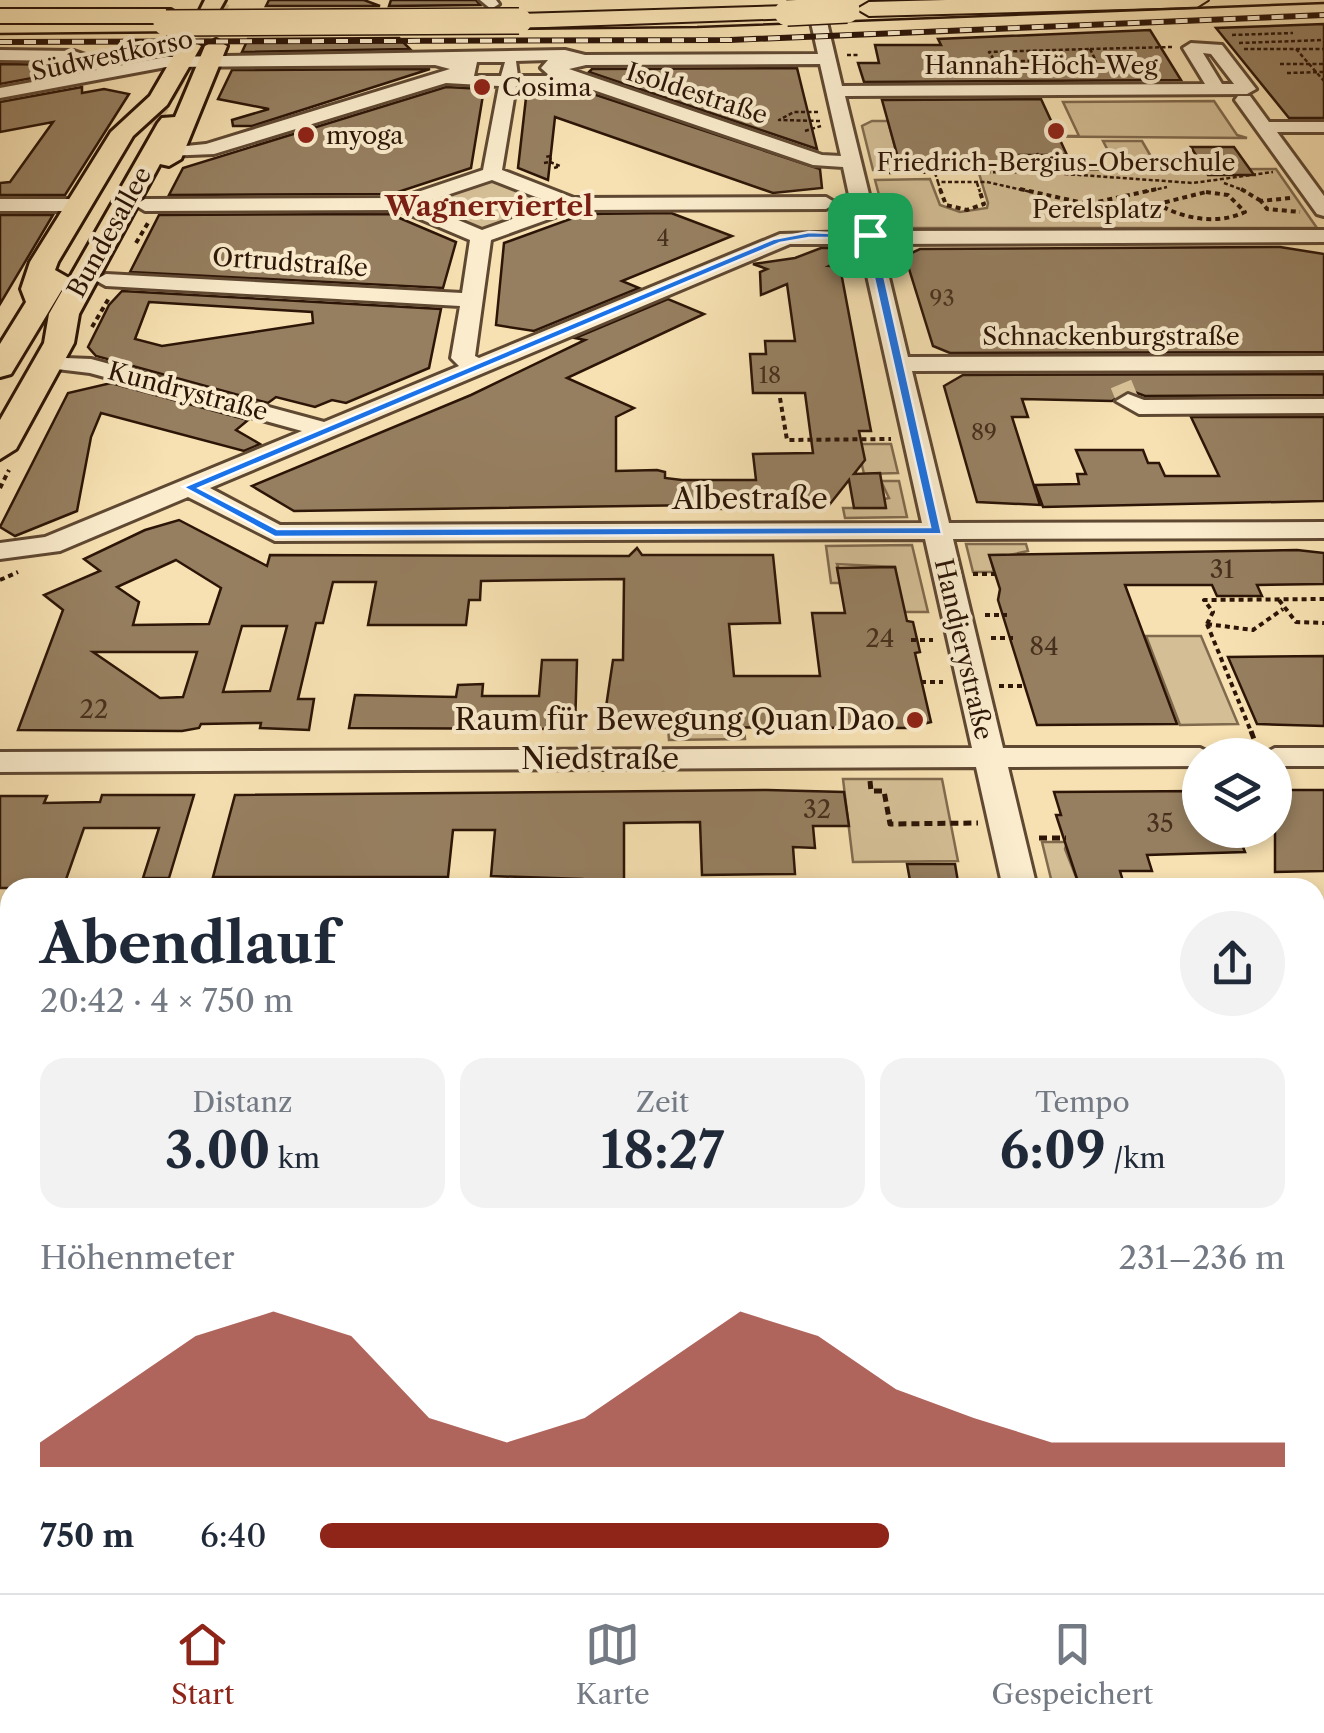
<!DOCTYPE html>
<html lang="de">
<head>
<meta charset="utf-8">
<style>
	:root { --surface:#fff; --page:#f2f2f3; --text:#1f2937; --muted:#747a83; --line:#e0e1e3; --accent:#8f2418 }
	body { margin:0; font-family:"Libre Caslon Text",serif; background:var(--page); color:var(--text); height:100vh; display:flex; flex-direction:column; font-size:38px; white-space:nowrap }
	* { box-sizing:border-box; margin:0 }
	p { font-size:32px; color:var(--muted) }
	.icon { flex:none; width:55px; height:55px; fill:none; stroke:currentColor; stroke-width:2; stroke-linecap:round; stroke-linejoin:round }
	.map { position:relative; flex:1; overflow:hidden }
	.panel { position:absolute; left:0px; top:878px; width:1325px; height:718px; display:flex; flex-direction:column; background:var(--surface); border-radius:30px 30px 0 0; box-shadow:0 5px 15px #0003 }
	.panel>* { flex:none }
	.buttons { position:absolute; left:1182px; top:738px; display:grid; gap:20px }
	.buttons a { display:grid; place-items:center; width:110px; height:110px; border-radius:50%; background:var(--surface); box-shadow:0 5px 15px #0003; font-size:50px }
	.pin { position:absolute; display:grid; place-items:center; width:85px; height:85px; color:#fff; margin:-42px; border-radius:20px; box-shadow:0 5px 15px #0006 }
	.round { display:grid; place-items:center; flex:none; width:105px; height:105px; border-radius:52px; background:var(--page) }
	.headline { display:flex; align-items:center; justify-content:space-between; height:170px; padding:0 40px }
	h1 { font-size:55px; font-weight:700; line-height:75px }
	.stats { display:grid; grid-template-columns:repeat(3,1fr); gap:15px; height:170px; padding:10px 40px }
	.stats div { display:grid; align-content:center; border-radius:25px; background:var(--page); text-align:center }
	.stats b { font-size:50px; font-weight:700 }
	.stats small { font-size:28px; font-weight:400 }
	.stats p { font-size:28px }
	.chart { height:280px; padding:20px 40px }
	.chart p { display:flex; justify-content:space-between }
	.chart svg { width:100%; height:180px; margin-top:10px; fill:var(--accent); opacity:.7 }
	ul { padding:0 40px; list-style:none; font-size:32px }
	li { display:grid; grid-template-columns:160px 120px 1fr; align-items:center; height:75px }
	li i { height:25px; border-radius:12px; background:var(--accent) }
	.tabs { display:flex; justify-content:space-around; align-items:center; height:140px; border-top:2px solid var(--line); background:var(--surface); font-size:28px; color:var(--muted) }
	.tabs a { display:grid; justify-items:center; gap:5px }
	.tabs .selected { color:var(--accent) }
	.map>svg:first-child { display:block }
</style>
</head>
<body>
<div class="map">
<svg width="1324" height="1593" viewBox="0 0 1324 1593">
	<rect width="100%" height="100%" fill="#f7e1b2"/>
	<filter id="stains"><feTurbulence type="fractalNoise" baseFrequency=".002" numOctaves="4"/><feColorMatrix values="0 0 0 0 .2 0 0 0 0 .09 0 0 0 0 .02 0 0 0 .5 -.17"/></filter>
	<radialGradient id="worn" r=".72"><stop offset=".6" stop-color="#630" stop-opacity="0"/><stop offset="1" stop-color="#630" stop-opacity=".3"/></radialGradient>
	<g fill="#d4be95" stroke="#806a4e" stroke-width="2.5">
		<polygon points="1214,101 1237,135 1247,138 999,136 1079,136 1063,102"/>
		<polygon points="872,121 888,121 900,166 946,167 873,170 862,126"/>
		<polygon points="1103,141 1142,141 1156,165 1116,166"/>
		<polygon points="1024,164 1027,170 1276,169 1317,228 888,228 875,180 930,179 940,205 960,212 987,208 988,203 978,170 958,165"/>
		<polygon points="489,179 555,205 482,231 420,207 419,203"/>
		<polygon points="853,444 891,444 898,473 864,474 862,465 856,465"/>
		<polygon points="881,481 899,481 907,517 845,518 843,508 885,508 884,499 889,498"/>
		<polygon points="966,544 1026,544 1028,551 991,559 994,572 973,572"/>
		<polygon points="912,545 928,612 902,612 895,567 837,564 844,583 831,583 826,546"/>
		<polygon points="1146,636 1201,636 1238,724 1180,725"/>
		<polygon points="719,726 744,726 745,739 669,740 668,727"/>
		<polygon points="843,779 942,779 958,861 853,862"/>
		<polygon points="1042,842 1067,842 1065,849 1080,887 1053,887"/>
	</g>
	<g fill="#967f60" stroke="#2c1507" stroke-width="2.5" fill-rule="evenodd">
		<polygon points="269,0 364,0 380,6 266,6"/>
		<polygon points="391,0 476,0 480,5 389,6"/>
		<polygon points="1324,24 1324,118 1289,118 1216,28"/>
		<polygon points="1150,30 1181,80 864,82 858,63 879,63 875,45 941,45 938,39"/>
		<polygon points="399,38 410,49 242,52 248,39"/>
		<polygon points="0,64 71,65 81,69 0,84"/>
		<polygon points="797,68 817,149 589,72 592,69"/>
		<polygon points="430,69 252,126 233,126 232,120 269,109 218,99 232,70"/>
		<polygon points="82,87 82,93 104,89 129,94 65,195 0,195 0,183 10,182 53,122 0,132 0,102"/>
		<polygon points="446,87 484,89 471,168 392,194 169,195 183,168"/>
		<polygon points="572,87 820,169 822,188 773,193 555,117 548,180 518,168 527,89"/>
		<polygon points="1041,99 1067,155 1020,155 1024,164 973,166 900,165 882,100"/>
		<polygon points="1191,147 1234,147 1254,175 1208,175"/>
		<polygon points="671,213 732,236 622,281 639,288 534,331 496,325 504,243 584,214"/>
		<polygon points="390,214 456,242 443,288 130,272 159,215"/>
		<polygon points="0,215 53,215 0,304"/>
		<polygon points="1280,247 1324,254 1324,352 950,353 933,346 905,256 920,249"/>
		<polygon points="821,248 840,248 845,258 829,266 840,267 871,431 859,431 865,460 854,474 880,473 886,508 854,508 849,480 826,509 759,506 748,510 701,508 701,505 294,511 252,486 471,395 585,340 575,338 668,299 704,314 567,378 634,408 616,417 616,471 657,470 665,472 665,478 682,480 756,480 753,454 813,453 805,393 753,393 750,354 766,354 765,341 795,341 787,284 761,295 760,272 767,269 753,264 795,258"/>
		<path d="M122,291l319,18 -12,59 -83,35 -14,-3 -17,7 -39,-10 -8,6 -172,-47 -8,-9 21,-42zM149,302l163,10 1,11 -151,23 -27,-7z"/>
		<polygon points="1324,374 1324,395 1145,396 1129,390 1112,401 1022,399 1028,417 1012,417 1040,505 977,502 944,386 963,375"/>
		<polygon points="111,383 248,420 236,430 260,444 244,451 101,413 91,437 77,511 15,536 0,527 68,393"/>
		<polygon points="1191,417 1324,417 1324,501 1043,507 1035,485 1079,484 1077,474 1086,474 1076,450 1143,450 1148,463 1159,463 1165,476 1219,476"/>
		<path d="M179,520l88,46 3,-11 359,1 8,-8 5,7h131l7,68 -51,1 5,52h86l-8,-63h33l-8,-45 58,-1 12,54 6,1 7,30 -5,1 16,69 -24,6 -304,-1 10,-67h10l1,-81 -143,2 -1,19h-11l-3,25h-98l8,-43h-43l-10,41h-7l-18,76h16l-5,31 -49,-2 1,-5 -60,1 -2,4 -17,3 -164,-1 45,-120 -19,-15 56,-24 -16,-12 61,-29zM176,560l45,28 -12,36 -76,1 6,-23 -22,-15zM242,626h45l-17,65 -47,1zM93,652h104l-14,45 -23,1z"/>
		<polygon points="1297,550 1324,553 1324,584 1257,585 1262,596 1217,596 1212,585 1125,585 1177,724 1037,725 998,600 1000,589 989,555"/>
		<polygon points="1324,656 1324,726 1257,724 1228,657"/>
		<polygon points="542,660 577,660 575,729 349,728 355,695 456,697 458,685 483,684 482,696 539,696"/>
		<polygon points="767,790 844,792 849,826 813,826 815,848 793,847 795,874 702,875 700,822 624,823 624,888 582,888 582,879 491,876 495,830 453,830 448,877 213,877 235,795"/>
		<polygon points="1275,790 1324,790 1324,871 1275,872"/>
		<polygon points="1200,791 1200,830 1236,830 1245,852 1147,855 1152,871 1120,871 1125,888 1080,888 1056,815 1061,815 1054,792"/>
		<polygon points="102,795 194,795 169,878 143,878 159,828 84,828 63,888 0,888 0,796 47,796 44,803 100,802"/>
		<polygon points="907,864 955,864 959,888 911,886"/>
	</g>
	<g fill="none" stroke-linecap="round" stroke-linejoin="round">
		<polyline stroke="#d9c298" stroke-width="22" stroke-dasharray="22 11" stroke-linecap="butt" points="1121,384 1128,401"/>
		<polyline stroke="#d9c298" stroke-width="22" stroke-dasharray="22 11" stroke-linecap="butt" points="148,123 220,0"/>
		<defs>
			<g id="minor">
				<polygon points="480,0 496,0 499,4 491,9"/>
				<path d="M818,13l8,5 16,68 363,-2 -22,-36 8,-5 31,2 34,44 -9,5 -402,2 33,135 446,-1v12l-443,2 27,113 416,-1v14l-412,1 37,152 375,-1v16l-371,1 50,209h197l14,7h-14v11l-192,1 29,121h-34l-27,-121 -976,5v-20l972,-4 -47,-209 -650,2 -87,-44 -128,54 -60,8v-16l45,-6 257,-106 -212,-58 -50,-6v-10l51,2 233,63 135,-56 -8,-8 9,-52 -354,-20 -11,-6 11,-6 356,19 8,-53 -71,-30 -254,1 -10,-6 10,-6 255,-1 83,-28 16,-84 -53,-3 -232,71 -48,2v-8l40,-4 244,-75 -15,-4 -269,2 -166,31v-10l97,-18 -25,-9 -72,-1v-10l74,1 44,15 48,-9 399,-7 20,5 233,-1 -8,-36zM1203,53l8,1 23,30h-12zM548,60l-7,8 9,8h-32l-2,-15zM477,62h28l-4,14h-27zM820,64l21,92 -19,-1 -253,-86 17,-4zM573,83l240,82 30,2 14,65 -77,2 -301,124 -4,-2 16,-116 83,-30 252,-1 10,-6 -10,-6 -252,1 -72,-28 14,-84zM492,180l62,24 -72,26 -62,-26zM790,244h70l62,279 -642,2 -70,-37z"/>
				<polygon points="1238,96 1250,96 1269,122 1324,122 1324,132 1277,132 1324,196 1324,216 1317,214 1235,100"/>
				<polygon points="0,199 78,199 88,205 78,211 0,211"/>
				<polygon points="1128,394 1144,400 1324,399 1324,413 1139,414 1116,401"/>
				<polygon points="1275,748 1324,748 1324,766 1275,766 1275,755 1261,755"/>
				<polygon points="0,1062 10,1065 10,1095 0,1092"/>
				<rect x="1315" y="1068" width="9" height="28"/>
				<polygon points="1024,1585 1074,1585 1071,1593 1021,1593"/>
			</g>
			<g id="major">
				<polygon points="205,0 225,0 216,16 209,18 199,12"/>
				<polygon points="190,40 201,46 167,105 133,136 58,262 55,270 69,278 11,374 0,377 0,344 26,302 21,289 30,262 111,132 150,96 182,41"/>
				<polygon points="216,40 227,46 181,159 169,166 160,164 79,314 74,343 16,449 0,459 0,420 44,343 49,314 158,123 162,118 175,117 205,46"/>
				<polygon points="0,1533 10,1536 10,1585 37,1585 34,1593 0,1593"/>
			</g>
			<g id="highway">
				<polygon points="946,0 1208,0 1197,7 869,16 857,9 869,2"/>
				<polygon points="787,6 795,8 795,18 519,28 507,21 519,14"/>
				<polygon points="0,9 171,9 183,16 171,23 0,23"/>
			</g>
		</defs>
		<use href="#minor" stroke="#5f4832" stroke-width="6"/>
		<use href="#major" stroke="#2c1507" stroke-width="6"/>
		<use href="#highway" stroke="#2c1507" stroke-width="4"/>
		<g stroke="#2c1507" stroke-width="2.5" stroke-dasharray="4 2.5" stroke-linecap="butt">
			<polyline points="1232,35 1293,33"/>
			<polyline points="1239,43 1324,40"/>
			<polygon points="1090,49 1096,61 995,61 989,52"/>
			<polyline points="1090,49 1173,47"/>
			<polyline points="1244,49 1324,49"/>
			<polyline points="1296,49 1324,81"/>
			<polyline points="847,55 860,55"/>
			<polyline points="1280,64 1324,64"/>
			<polyline points="1287,73 1324,72"/>
			<polyline points="818,112 794,112 779,120 820,121"/>
			<polyline points="805,131 821,126"/>
			<polyline points="1037,153 1046,172"/>
			<polyline points="550,162 560,166 554,168"/>
			<polyline points="544,163 550,162 551,156 545,157"/>
			<polyline points="876,173 1037,172 1193,183 1273,172"/>
			<polyline points="935,173 938,182 987,182 1031,192"/>
			<polyline points="938,182 941,192"/>
			<polyline points="977,183 980,192"/>
			<polyline points="1224,183 1248,192"/>
			<polyline points="1145,192 1167,187"/>
		</g>
		<g stroke="#2c1507" stroke-width="4" stroke-dasharray="5 4" stroke-linecap="butt">
			<polyline points="940,189 946,205 967,210 984,204 979,189"/>
			<polyline points="1020,189 1133,214"/>
			<polyline points="1241,189 1261,201"/>
			<path d="M1206,192l22,3 17,17c-27,13 -62,7 -87,-8z"/>
			<polyline points="1290,198 1261,201 1267,209 1300,212"/>
			<polyline points="1037,215 1157,189"/>
			<polyline points="136,243 148,223"/>
			<polyline points="92,327 109,298"/>
			<polyline points="780,398 787,440 891,439"/>
			<polyline points="0,488 9,470"/>
			<polyline points="973,574 995,574"/>
			<polyline points="0,580 18,572"/>
			<polyline points="1279,600 1296,622 1324,623"/>
			<polyline points="985,615 1007,615"/>
			<polyline points="1207,624 1213,612 1204,600 1324,599"/>
			<polyline points="1207,624 1252,734"/>
			<polyline points="1207,624 1253,630 1283,609"/>
			<polyline points="991,638 1013,638"/>
			<polyline points="911,640 933,640"/>
			<polyline points="921,682 943,682"/>
			<polyline points="999,686 1026,686"/>
		</g>
		<g stroke="#2c1507" stroke-width="5" stroke-dasharray="8 5" stroke-linecap="butt">
			<polyline points="1251,731 1255,742"/>
			<polyline points="870,781 871,791 884,791 890,824 978,823"/>
			<polyline points="1039,838 1066,838"/>
		</g>
		<g stroke="#2c1507" stroke-width="6" stroke-dasharray="10 6" stroke-linecap="butt">
			<polyline points="0,1487 10,1499"/>
			<polyline points="82,1585 89,1593"/>
			<polyline points="1084,1588 1099,1593"/>
		</g>
		<use href="#minor" fill="#faeccd" fill-rule="evenodd"/>
		<use href="#major" fill="#f7e1b2" fill-rule="evenodd"/>
		<use href="#highway" fill="#f7e1b2" fill-rule="evenodd"/>
		<polyline stroke="#2c1507" stroke-width="2.5" points="0,34 697,27 1324,3"/>
		<defs>
			<polyline id="rail" points="0,42 730,40 1324,15"/>
		</defs>
		<use href="#rail" stroke="#2c1507" stroke-width="6"/>
		<use href="#rail" stroke="#faeccd" stroke-width="4" stroke-dasharray="12" stroke-linecap="butt"/>
		<defs>
			<g id="highway-bridge">
				<polyline points="787,13 847,10"/>
				<polyline points="166,23 519,21"/>
			</g>
		</defs>
		<use href="#highway-bridge" stroke="#2c1507" stroke-width="28" stroke-linecap="butt"/>
		<use href="#highway-bridge" stroke="#f7e1b2" stroke-width="25"/>
	</g>
	<path fill="#1a73e8" stroke="#fff" stroke-width="2.5" fill-rule="evenodd" d="M809,232l66,3 67,299 -667,3 -92,-50 590,-248zM809,238h56l65,289 -653,2 -78,-41 581,-245z"/>
	<g fill="#8f2418" stroke="#faeccd" stroke-width="4">
		<circle cx="482" cy="87" r="10"/>
		<circle cx="1056" cy="131" r="10"/>
		<circle cx="306" cy="135" r="10"/>
		<circle cx="915" cy="720" r="10"/>
	</g>
	<g text-anchor="middle" stroke-width="8" stroke-linejoin="round" paint-order="stroke">
		<g font-size="22" fill="#46301d">
			<text x="663" y="246">4</text>
			<text x="942" y="306">93</text>
			<text x="770" y="383">18</text>
			<text x="984" y="440">89</text>
		</g>
		<g font-size="25" fill="#2c1507" stroke="#faeccd">
			<text transform="translate(112 55) rotate(-12)" y="9">Südwestkorso</text>
			<text x="1041" y="74">Hannah-Höch-Weg</text>
			<text transform="translate(697 93) rotate(18)" y="9">Isoldestraße</text>
			<text x="1097" y="218">Perelsplatz</text>
			<text transform="translate(109 232) rotate(-61)" y="9">Bundesallee</text>
			<text transform="translate(290 262) rotate(4)" y="9">Ortrudstraße</text>
			<text x="1111" y="345">Schnackenburgstraße</text>
			<text transform="translate(188 391) rotate(15)" y="9">Kundrystraße</text>
			<text transform="translate(964 649) rotate(77)" y="9">Handjerystraße</text>
		</g>
		<g font-size="25" fill="#2c1507" stroke="#faeccd" text-anchor="start">
			<text x="502" y="96">Cosima</text>
			<text x="326" y="144">myoga</text>
			<text x="1056" y="171" text-anchor="middle">Friedrich-Bergius-Oberschule</text>
		</g>
		<g font-size="25" fill="#46301d">
			<text x="1222" y="578">31</text>
			<text x="880" y="647">24</text>
			<text x="1044" y="655">84</text>
			<text x="94" y="718">22</text>
			<text x="817" y="818">32</text>
			<text x="1160" y="832">35</text>
		</g>
		<g font-size="28" font-weight="bold" fill="#7a1f14" stroke="#faeccd">
			<text x="489" y="216">Wagnerviertel</text>
		</g>
		<g font-size="30" fill="#2c1507" stroke="#faeccd">
			<text x="750" y="509">Albestraße</text>
			<text x="600" y="769">Niedstraße</text>
		</g>
		<g font-size="30" fill="#2c1507" stroke="#faeccd" text-anchor="end">
			<text x="895" y="730">Raum für Bewegung Quan Dao</text>
		</g>
	</g>
	<rect width="100%" height="100%" filter="url(#stains)"/>
	<rect width="100%" height="100%" fill="url(#worn)"/>
</svg>
<div class="buttons">
<a><svg class="icon" aria-label="layers" viewBox="0 0 24 24"><path d="M12 4l9 5-9 5-9-5zM3 14l9 5 9-5"/></svg></a>
</div>
<div class="pin" style="left:870px;top:235px;background:#1e9e55"><svg class="icon" aria-label="arrive" viewBox="0 0 24 24"><path d="M6 21V4h12l-3 4 3 4H6"/></svg></div>
<section class="panel">
<div class="headline"><div><h1>Abendlauf</h1><p>20:42 · 4 × 750 m</p></div><a class="round"><svg class="icon" aria-label="share" viewBox="0 0 24 24"><path d="M12 15V3M7 8l5-5 5 5M5 13v7h14v-7"/></svg></a></div>
<div class="stats">
<div><p>Distanz</p><b>3.00<small> km</small></b></div>
<div><p>Zeit</p><b>18:27</b></div>
<div><p>Tempo</p><b>6:09<small> /km</small></b></div>
</div>
<div class="chart"><p><span>Höhenmeter</span>231–236 m</p>
<svg viewBox="0 0 160 44" preserveAspectRatio="none"><path d="M0 44V38L10 25L20 12L30 6L40 12L50 32L60 38L70 32L80 19L90 6L100 12L110 25L120 32L130 38L140 38L150 38L160 38V44z"/></svg>
</div>
<ul>
<li><b>750 m</b>6:40<i style="width:59%"></i></li>
</ul>
</section>
</div>
<nav class="tabs">
<a class="selected"><svg class="icon" aria-label="home" viewBox="0 0 24 24"><path d="M3 11l9-7 9 7M6 9v11h12V9"/></svg>Start</a>
<a><svg class="icon" aria-label="map" viewBox="0 0 24 24"><path d="M3 6l6-2 6 2 6-2v14l-6 2-6-2-6 2zM9 4v14M15 6v14"/></svg>Karte</a>
<a><svg class="icon" aria-label="saved" viewBox="0 0 24 24"><path d="M7 4h10v16l-5-4-5 4z"/></svg>Gespeichert</a>
</nav>
</body>
</html>
